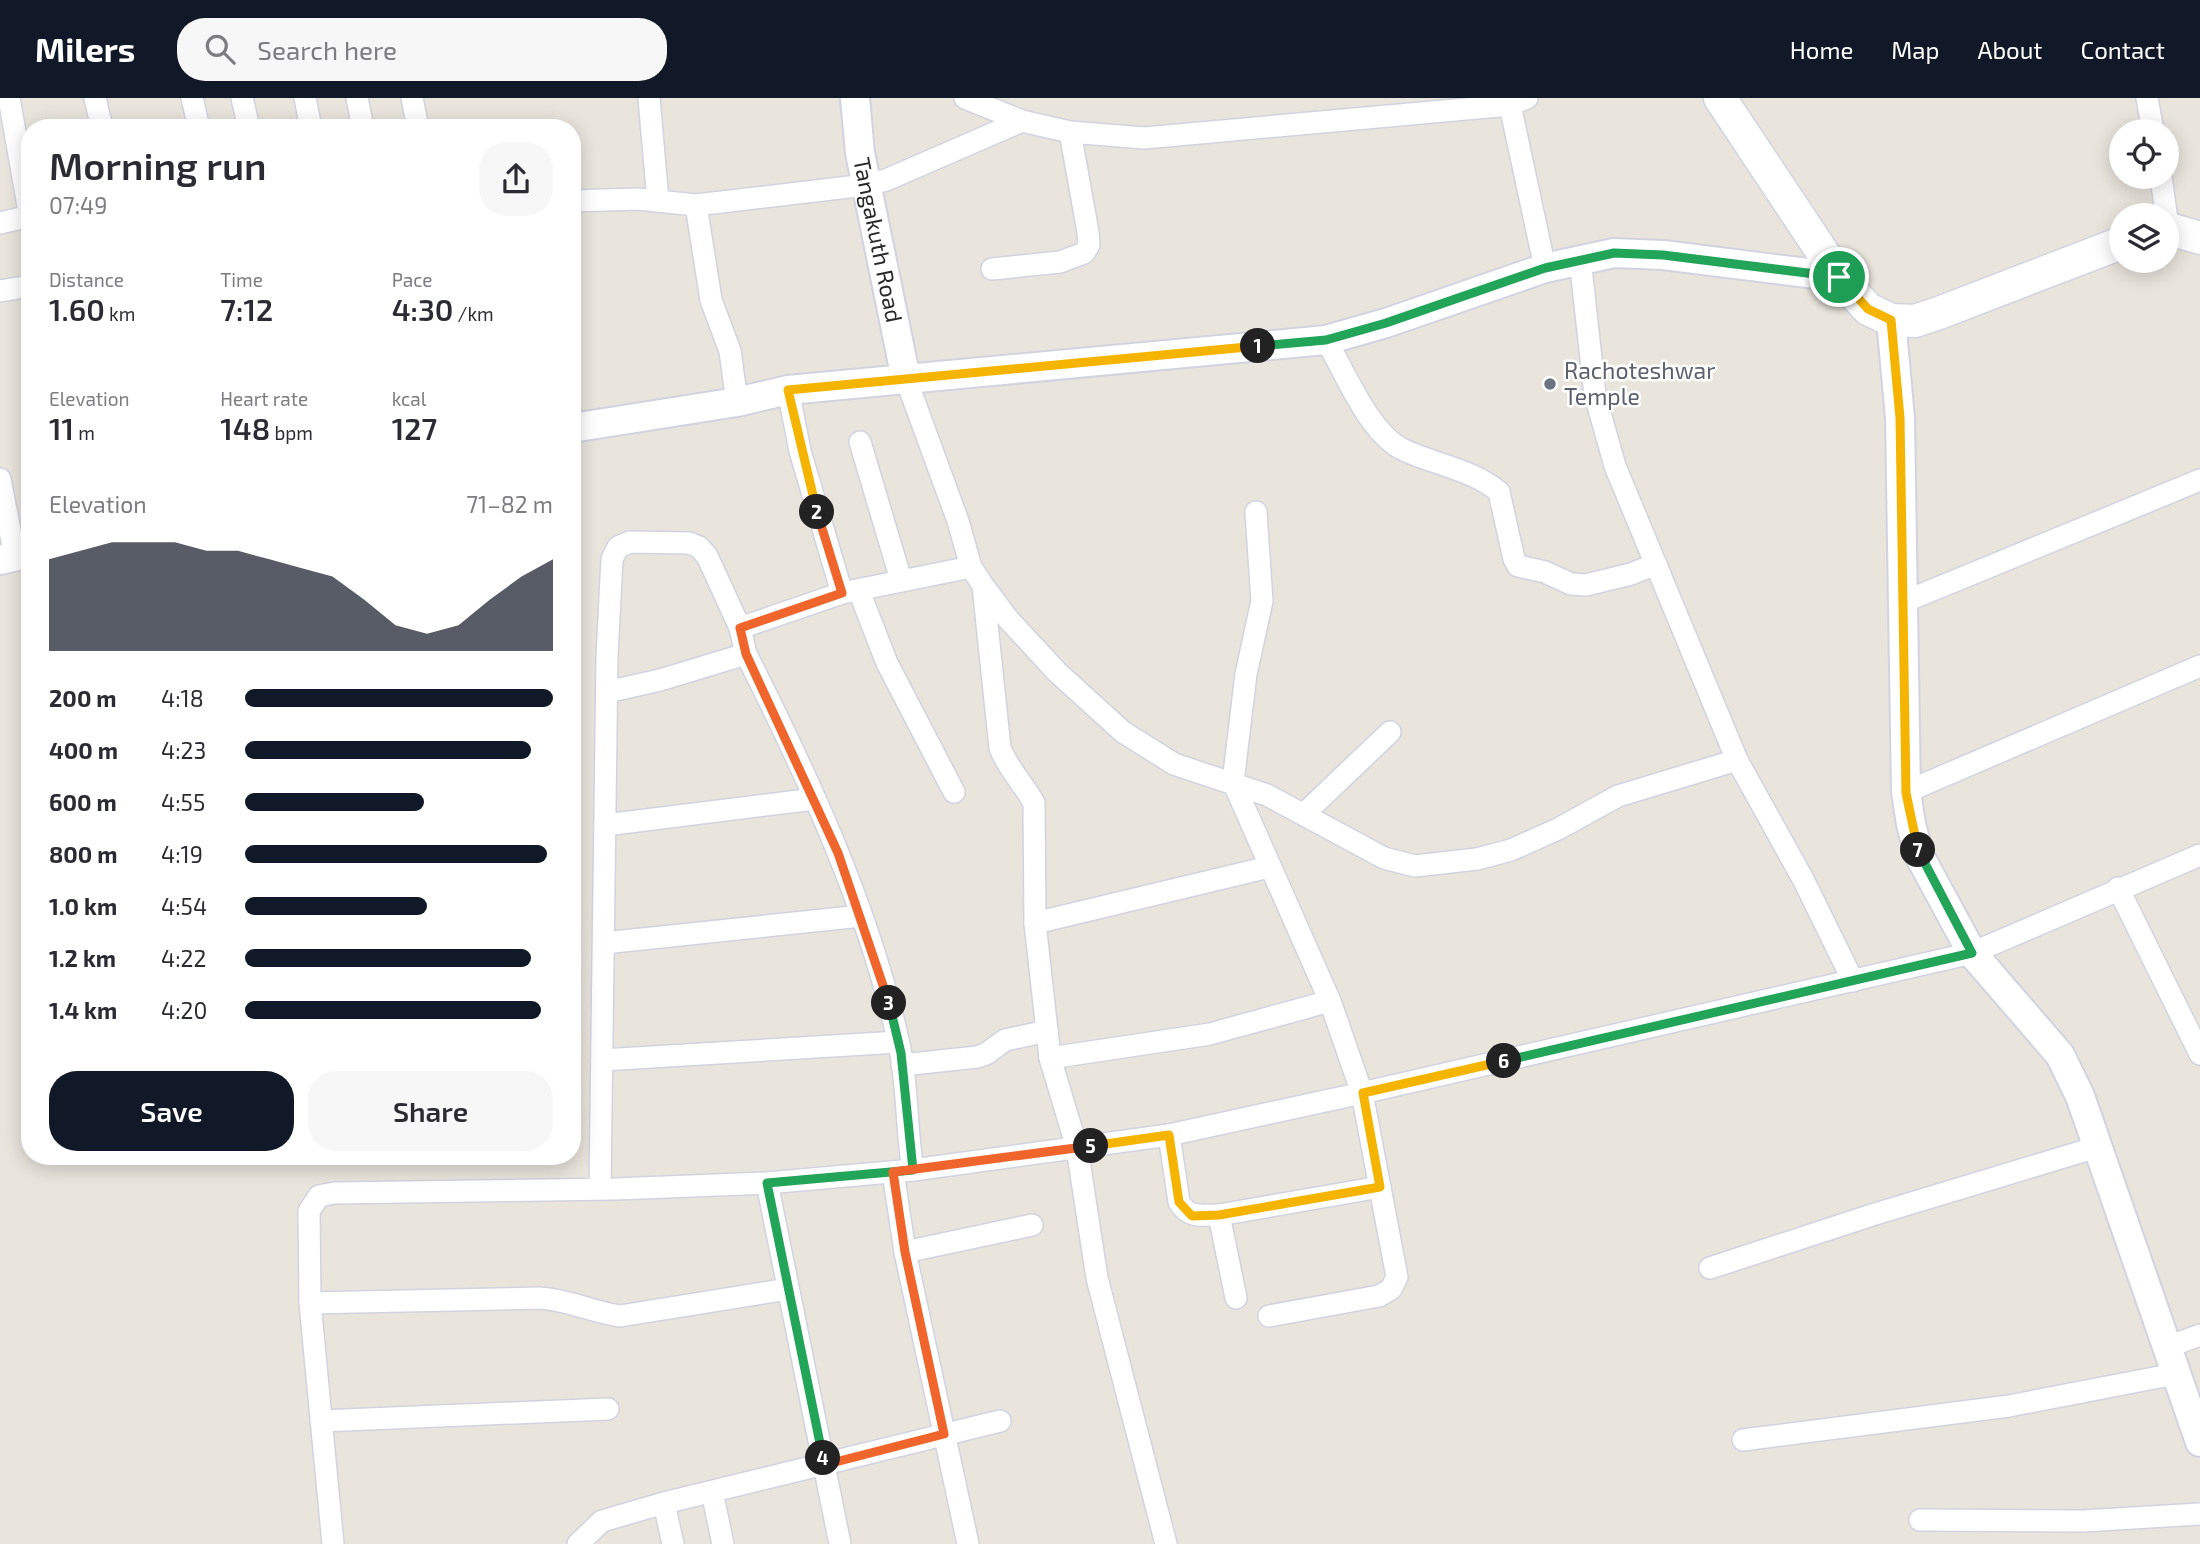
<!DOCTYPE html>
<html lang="en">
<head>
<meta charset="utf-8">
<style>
	:root { --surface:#fff; --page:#f7f7f7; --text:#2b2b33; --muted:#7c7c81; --accent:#111827 }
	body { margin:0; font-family:"Exo 2",sans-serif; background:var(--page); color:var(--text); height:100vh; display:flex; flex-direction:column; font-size:26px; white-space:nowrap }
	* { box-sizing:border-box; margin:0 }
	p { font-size:23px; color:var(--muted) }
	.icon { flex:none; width:38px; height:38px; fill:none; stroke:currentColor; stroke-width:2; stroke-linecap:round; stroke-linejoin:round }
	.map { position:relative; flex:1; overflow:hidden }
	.details { position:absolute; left:21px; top:21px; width:560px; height:1046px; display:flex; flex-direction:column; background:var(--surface); border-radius:28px; box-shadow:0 4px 18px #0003 }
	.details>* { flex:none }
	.buttons { position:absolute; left:2109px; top:21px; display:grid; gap:14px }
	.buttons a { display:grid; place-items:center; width:70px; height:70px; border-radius:50%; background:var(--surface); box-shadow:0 4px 18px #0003; font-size:35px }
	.pin { position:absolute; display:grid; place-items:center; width:60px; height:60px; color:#fff; margin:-30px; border:4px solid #fff; border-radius:50%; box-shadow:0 2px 7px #0007 }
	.km { position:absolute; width:35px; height:35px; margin:-18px; border-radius:50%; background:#222; color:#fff; font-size:19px; line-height:35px; text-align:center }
	.round { display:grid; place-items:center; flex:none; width:74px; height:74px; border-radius:28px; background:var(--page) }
	.headline { display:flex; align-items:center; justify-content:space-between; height:119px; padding:0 28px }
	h1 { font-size:38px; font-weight:600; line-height:52px }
	.metrics { display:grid; grid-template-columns:repeat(3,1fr); gap:10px; height:119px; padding:7px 28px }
	.metrics div { display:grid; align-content:center }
	.metrics b { font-size:30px; font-weight:600 }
	.metrics small { font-size:19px; font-weight:400 }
	.metrics p { font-size:19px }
	.chart { height:196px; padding:14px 28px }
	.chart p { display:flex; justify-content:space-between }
	.chart svg { width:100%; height:126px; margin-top:7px; fill:var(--accent); opacity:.7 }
	.cta { display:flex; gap:14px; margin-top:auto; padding:14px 28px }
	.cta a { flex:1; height:80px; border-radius:28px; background:var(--accent); color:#fff; font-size:28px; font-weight:600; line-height:80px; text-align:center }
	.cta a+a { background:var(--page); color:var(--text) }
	ul { padding:0 28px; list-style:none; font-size:23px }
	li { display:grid; grid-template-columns:112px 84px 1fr; align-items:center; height:52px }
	li i { height:18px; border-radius:9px; background:var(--accent) }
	header { display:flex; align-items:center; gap:42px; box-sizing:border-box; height:98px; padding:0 35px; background:var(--accent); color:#fff }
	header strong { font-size:33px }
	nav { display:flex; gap:38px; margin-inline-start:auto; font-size:24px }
	.search { width:490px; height:63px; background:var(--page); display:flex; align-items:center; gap:18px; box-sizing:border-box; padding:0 24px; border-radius:28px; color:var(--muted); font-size:26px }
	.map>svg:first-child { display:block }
</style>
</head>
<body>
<header>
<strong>Milers</strong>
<div class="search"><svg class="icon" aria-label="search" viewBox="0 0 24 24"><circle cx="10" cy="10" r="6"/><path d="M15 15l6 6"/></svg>Search here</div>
<nav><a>Home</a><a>Map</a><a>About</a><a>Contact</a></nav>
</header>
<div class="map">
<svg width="2200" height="1446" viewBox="0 0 2200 1446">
	<rect width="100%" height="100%" fill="#e9e4dc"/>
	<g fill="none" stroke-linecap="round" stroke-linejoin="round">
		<defs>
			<g id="minor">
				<polyline points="9,0 30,119"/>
				<polyline points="95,0 102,30"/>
				<polyline points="192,0 199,30"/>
				<polyline points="242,0 249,30"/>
				<polyline points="305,0 311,30"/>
				<polyline points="357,0 363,30"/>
				<polyline points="412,0 418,30"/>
				<polyline points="649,0 658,103"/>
				<polyline points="965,0 1022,23 1070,34 1144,40 1510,7 1527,0"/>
				<polyline points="2147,0 2153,33"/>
				<polyline points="1510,7 1545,170"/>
				<polyline points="2161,79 2168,129"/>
				<polyline points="572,103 638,101 696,107 866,87 886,82 1022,23"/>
				<polyline points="696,107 711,202 730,253 737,304"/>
				<polyline points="0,125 30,118"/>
				<polyline points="1580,161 1595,297 1615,368 1737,662 1804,783 1853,883"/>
				<polyline points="992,171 1060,164 1084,155 1089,147 1088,134 1070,34"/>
				<polyline points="0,193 30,188"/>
				<path d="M1326,242c19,32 43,94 78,110 29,14 70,20 95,42l15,67 4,7 27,6 26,12 15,1 45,-11 25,-10"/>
				<polyline points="906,281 958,423 971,469 982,486 1008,521 1057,574 1123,634 1174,666 1267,697 1384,760 1415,768 1477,761 1511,752 1558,731 1618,698 1737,662"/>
				<polyline points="788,292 800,353 842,495"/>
				<polyline points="860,344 901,482"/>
				<polyline points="0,381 15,458"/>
				<path d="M983,488l17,162c8,21 23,35 34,55l1,120 15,135 27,90 20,130 69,266"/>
				<polyline points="859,493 887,565 954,694"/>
				<polyline points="1901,505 2200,382"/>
				<polyline points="740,530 842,495 971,469"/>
				<polyline points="607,594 660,582 746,556"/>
				<polyline points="1906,694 2200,568"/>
				<polyline points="1304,716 1390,634"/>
				<polyline points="605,727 814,701"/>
				<polyline points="2118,790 2200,956"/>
				<polyline points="1035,825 1269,769"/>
				<polyline points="604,845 861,818"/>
				<polyline points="1050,960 1210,936 1330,903"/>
				<polyline points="602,962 898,944"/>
				<polyline points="902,967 977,959 986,956 1005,942 1047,933"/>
				<path d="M1169,1037l10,67c10,17 23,13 40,13l17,83"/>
				<polyline points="893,1074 905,1154 968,1446"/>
				<polyline points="767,1085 840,1446"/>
				<path d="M600,1090l7,-532 5,-97 6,-12 12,-5 59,1 10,4 8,9 33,72 6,26c62,123 123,254 153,390 9,41 7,85 14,126"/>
				<polyline points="1219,1117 1380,1089"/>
				<polyline points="905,1154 1032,1127"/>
				<polyline points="1710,1170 1872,1117 2097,1049"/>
				<path d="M310,1205l230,-5c29,2 52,14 80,18l168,-27"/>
				<polyline points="1269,1218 1379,1198 1391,1191 1397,1179 1362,995 1972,855 2200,757"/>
				<polyline points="2165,1250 2200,1237"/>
				<polyline points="321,1323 608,1311"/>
				<polyline points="1743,1342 2009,1308 2175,1276"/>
				<polyline points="712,1394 723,1446"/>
				<polyline points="664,1405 673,1446"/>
				<polyline points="1920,1422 2083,1423 2200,1416"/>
				<polyline points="333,1446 310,1205 309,1113 319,1098 334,1095 615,1091 767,1085 913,1072 1169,1037 1362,995 1330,903 1233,684 1246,576 1262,503 1256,414"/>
				<polyline points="578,1446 602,1423 664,1405 1000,1323"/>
			</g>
			<g id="tertiary">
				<path id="s1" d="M855,0l5,55 46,226"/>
				<polyline points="1891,222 1900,320 1906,694 1911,726 1919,757 1972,855 2060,957 2080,998 2200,1344"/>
				<polyline points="572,330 737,304 788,292 1326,242 1386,225 1545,170 1614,155 1663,157 1839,179"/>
				<polyline points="0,462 30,455"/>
			</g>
			<g id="secondary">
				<polyline points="1720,0 1839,179 1868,211 1891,222 1915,223 1939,215 2121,145"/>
				<polyline points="2166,130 2200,140"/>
			</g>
		</defs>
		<use href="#minor" stroke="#d1d4e0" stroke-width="24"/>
		<use href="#tertiary" stroke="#d1d4e0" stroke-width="32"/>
		<use href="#secondary" stroke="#d1d4e0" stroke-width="35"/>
		<use href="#minor" stroke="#fff" stroke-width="21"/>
		<use href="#tertiary" stroke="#fff" stroke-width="28"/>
		<use href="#secondary" stroke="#fff" stroke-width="32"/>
	</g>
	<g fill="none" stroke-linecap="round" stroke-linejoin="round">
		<defs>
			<polyline id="split-1" points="1258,248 1326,242 1386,225 1545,170 1614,155 1663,157 1839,179"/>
			<polyline id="split-2" points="817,414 788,292 1258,248"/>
			<polyline id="split-3" points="817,414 842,495 740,530 746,556 838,755 889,905"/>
			<polyline id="split-4" points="823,1360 767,1085 913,1072 901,955 889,905"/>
			<polyline id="split-5" points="823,1360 824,1367 944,1336 905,1154 893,1074 1091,1048"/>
			<polyline id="split-6" points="1091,1048 1169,1037 1179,1104 1192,1118 1219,1117 1380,1089 1363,995 1504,963"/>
			<polyline id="split-7" points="1504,963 1972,855 1918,752"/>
			<polyline id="split-8" points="1839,179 1868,211 1891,222 1900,320 1906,695 1918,752"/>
		</defs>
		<use href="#split-1" stroke="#fff" stroke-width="14"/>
		<use href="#split-2" stroke="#fff" stroke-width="14"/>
		<use href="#split-3" stroke="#fff" stroke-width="14"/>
		<use href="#split-4" stroke="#fff" stroke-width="14"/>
		<use href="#split-5" stroke="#fff" stroke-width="14"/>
		<use href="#split-6" stroke="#fff" stroke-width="14"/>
		<use href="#split-7" stroke="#fff" stroke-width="14"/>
		<use href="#split-8" stroke="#fff" stroke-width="14"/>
		<use href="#split-1" stroke="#22a559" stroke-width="9"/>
		<use href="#split-2" stroke="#f5b400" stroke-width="9"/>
		<use href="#split-3" stroke="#f0652b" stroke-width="9"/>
		<use href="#split-4" stroke="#22a559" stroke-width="9"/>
		<use href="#split-5" stroke="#f0652b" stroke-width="9"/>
		<use href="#split-6" stroke="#f5b400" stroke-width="9"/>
		<use href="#split-7" stroke="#22a559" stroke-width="9"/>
		<use href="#split-8" stroke="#f5b400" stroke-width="9"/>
	</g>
	<circle fill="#6b7280" stroke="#fff" stroke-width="2.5" cx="1550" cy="286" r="7"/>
	<g text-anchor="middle" stroke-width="5" stroke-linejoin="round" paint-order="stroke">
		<g font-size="23" fill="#282828" stroke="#fff">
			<text dy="8" stroke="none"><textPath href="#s1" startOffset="144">Tangakuth Road</textPath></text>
		</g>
		<g font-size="23" fill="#5b616d" stroke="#fff" text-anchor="start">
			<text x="1564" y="281">Rachoteshwar<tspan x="1564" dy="26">Temple</tspan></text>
		</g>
	</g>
</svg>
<div class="buttons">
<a><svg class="icon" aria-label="locate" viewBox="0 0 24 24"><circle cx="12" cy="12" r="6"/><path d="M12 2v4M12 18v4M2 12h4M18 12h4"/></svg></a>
<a><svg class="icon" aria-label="layers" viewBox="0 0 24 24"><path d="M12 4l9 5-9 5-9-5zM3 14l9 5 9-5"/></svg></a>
</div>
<div class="pin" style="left:1839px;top:179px;background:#1e9e55"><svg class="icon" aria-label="arrive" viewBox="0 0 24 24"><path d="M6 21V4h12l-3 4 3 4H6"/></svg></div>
<b class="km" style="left:1258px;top:248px">1</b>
<b class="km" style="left:817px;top:414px">2</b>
<b class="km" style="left:889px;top:905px">3</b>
<b class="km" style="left:823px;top:1360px">4</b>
<b class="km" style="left:1091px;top:1048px">5</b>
<b class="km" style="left:1504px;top:963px">6</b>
<b class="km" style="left:1918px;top:752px">7</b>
<section class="details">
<div class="headline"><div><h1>Morning run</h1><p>07:49</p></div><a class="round"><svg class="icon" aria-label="share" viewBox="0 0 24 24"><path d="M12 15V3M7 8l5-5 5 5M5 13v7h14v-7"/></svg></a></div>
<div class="metrics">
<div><p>Distance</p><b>1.60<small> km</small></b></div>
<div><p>Time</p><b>7:12</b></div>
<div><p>Pace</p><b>4:30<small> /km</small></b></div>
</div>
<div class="metrics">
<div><p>Elevation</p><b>11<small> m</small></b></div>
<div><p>Heart rate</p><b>148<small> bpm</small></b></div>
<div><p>kcal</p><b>127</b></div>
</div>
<div class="chart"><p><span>Elevation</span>71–82 m</p>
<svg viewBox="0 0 160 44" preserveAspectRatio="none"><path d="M0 44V12L10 9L20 6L30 6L40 6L50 9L60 9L70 12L80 15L90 18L100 26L110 35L120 38L130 35L140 26L150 18L160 12V44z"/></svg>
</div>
<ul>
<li><b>200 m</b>4:18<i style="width:100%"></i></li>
<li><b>400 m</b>4:23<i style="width:93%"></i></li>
<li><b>600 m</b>4:55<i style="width:58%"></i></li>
<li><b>800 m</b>4:19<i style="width:98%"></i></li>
<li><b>1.0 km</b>4:54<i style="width:59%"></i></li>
<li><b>1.2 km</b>4:22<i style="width:93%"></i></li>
<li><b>1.4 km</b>4:20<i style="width:96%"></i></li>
</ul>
<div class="cta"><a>Save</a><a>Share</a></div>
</section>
</div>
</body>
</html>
